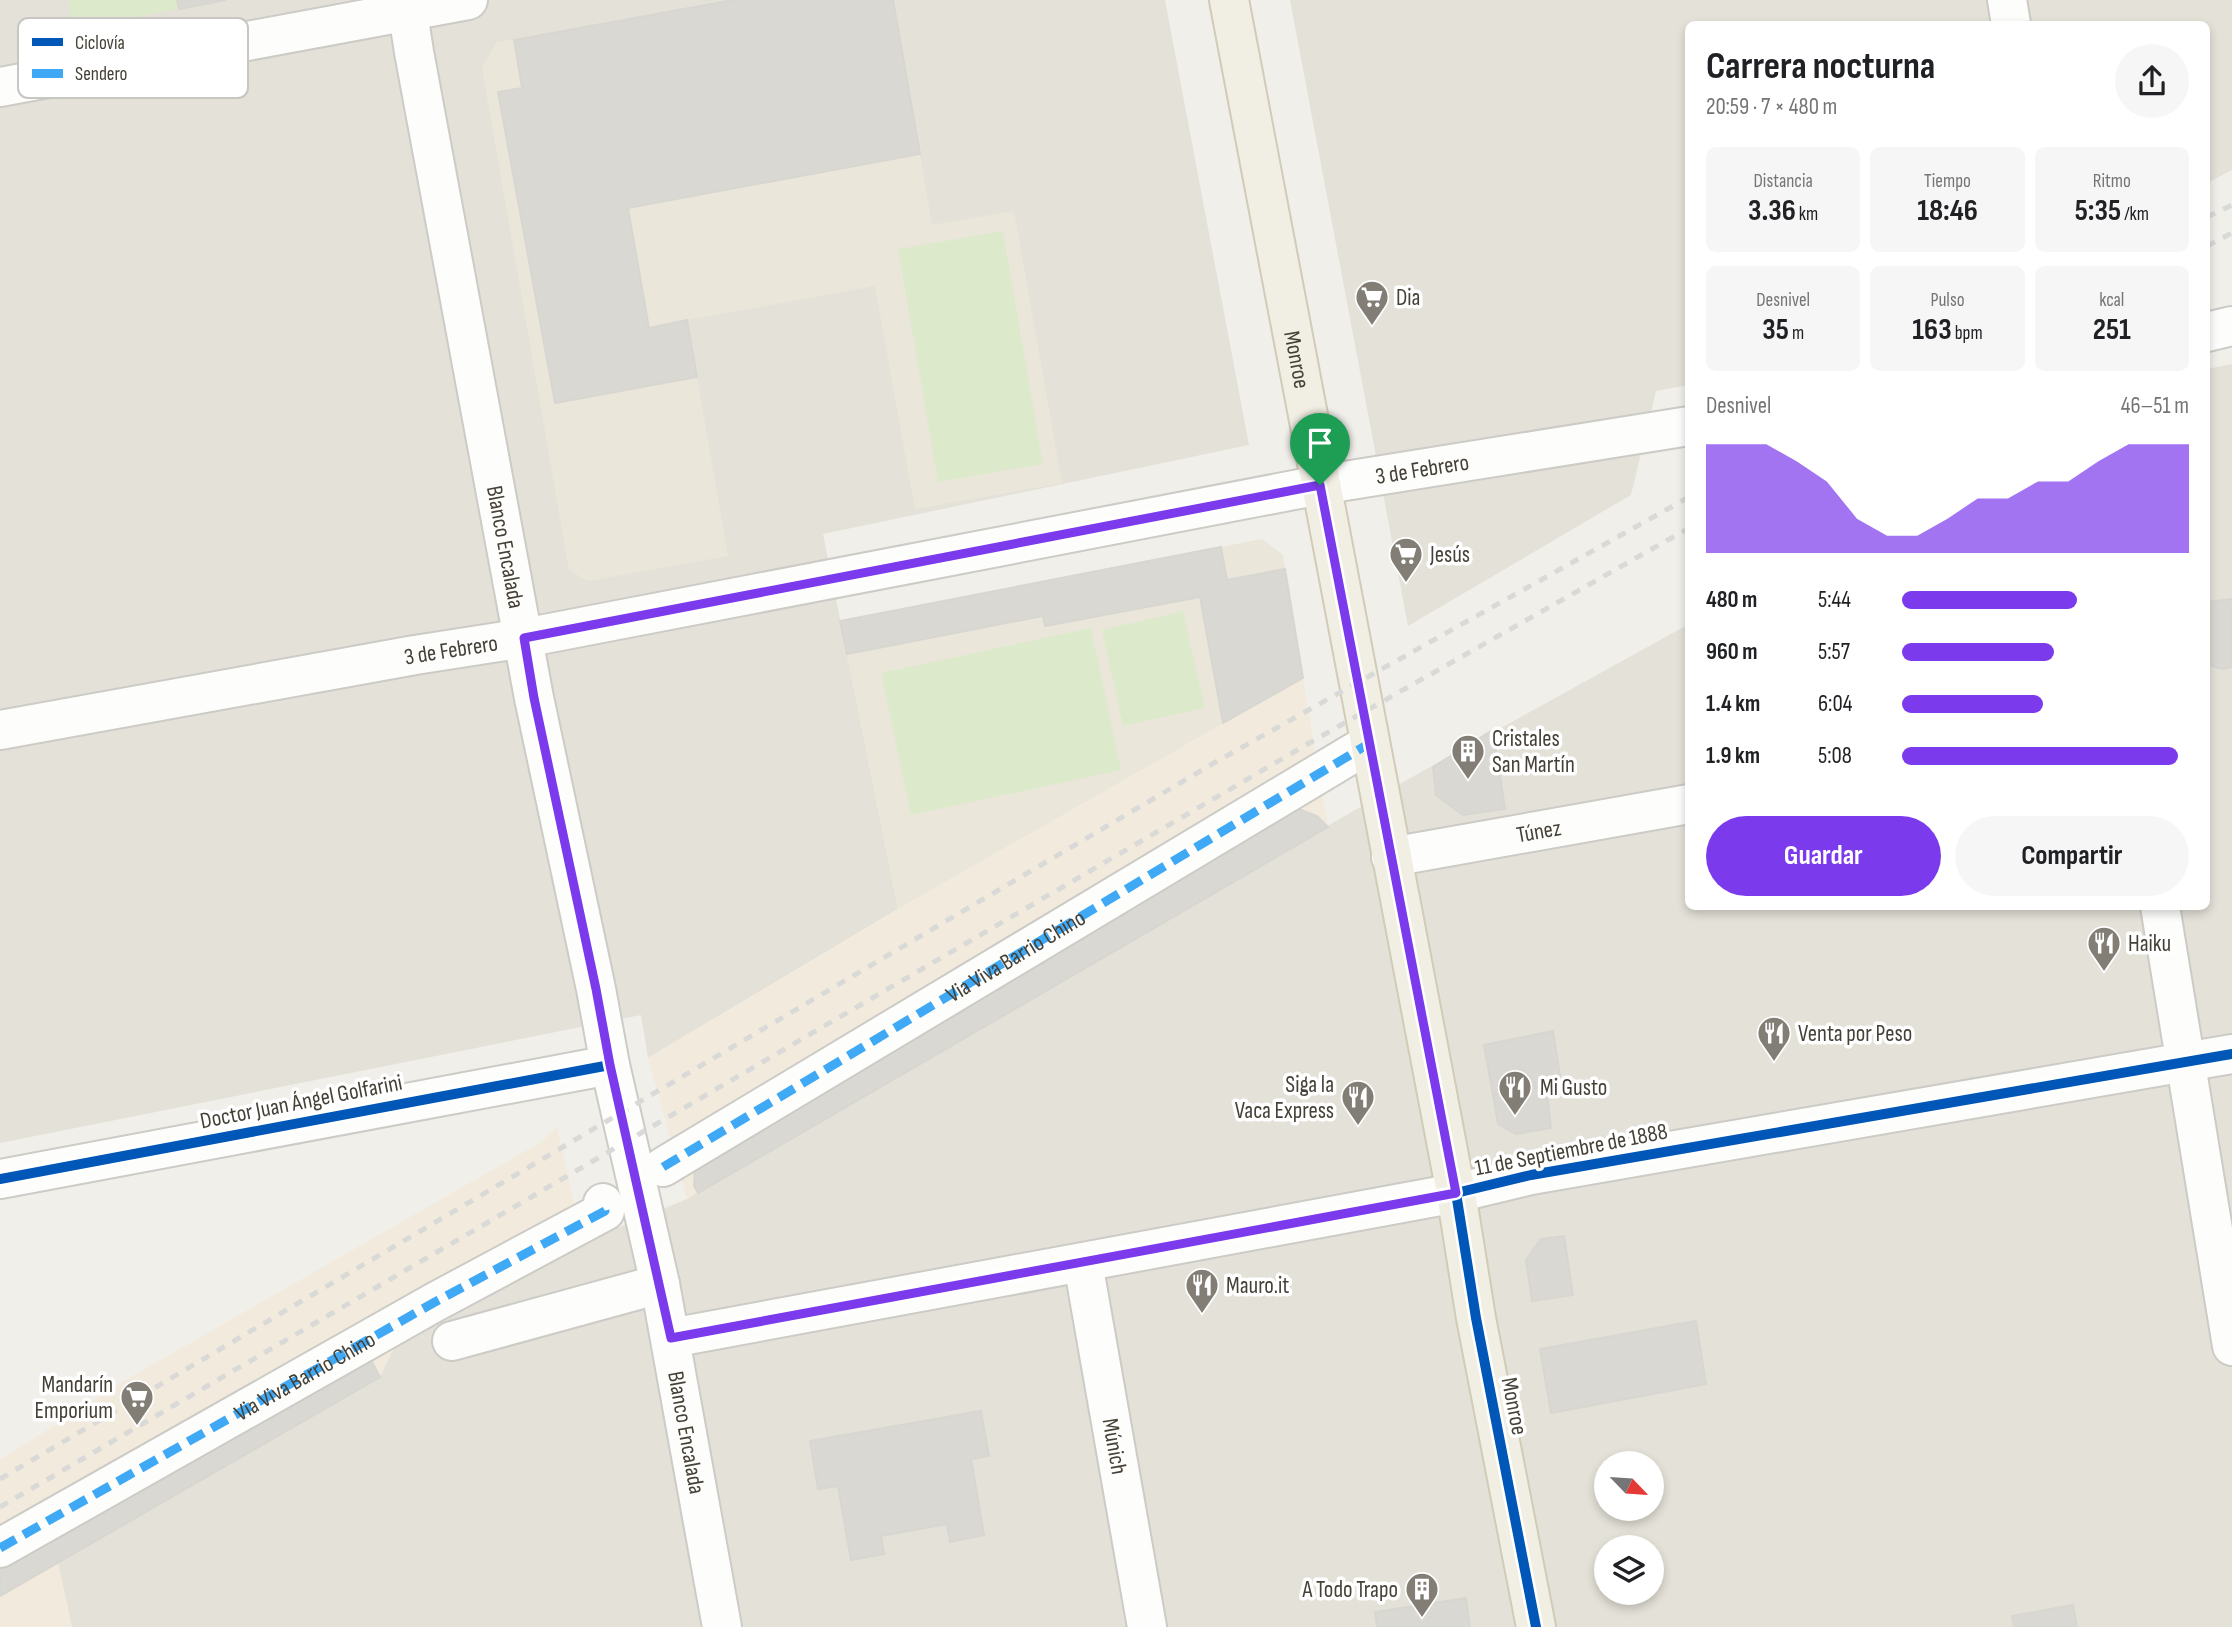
<!DOCTYPE html>
<html lang="es">
<head>
<meta charset="utf-8">
<style>
	:root { --surface:#fff; --page:#f6f6f6; --text:#202124; --muted:#757577; --accent:#7c3aed }
	body { margin:0; font-family:"Sofia Sans Condensed",sans-serif; background:var(--page); color:var(--text); height:100vh; display:flex; flex-direction:column; font-size:26px; white-space:nowrap }
	* { box-sizing:border-box; margin:0 }
	p { font-size:23px; color:var(--muted) }
	.icon { flex:none; width:38px; height:38px; fill:none; stroke:currentColor; stroke-width:2; stroke-linecap:round; stroke-linejoin:round }
	.map { position:relative; flex:1; overflow:hidden }
	.panel { position:absolute; left:1685px; top:21px; width:525px; height:889px; display:flex; flex-direction:column; background:var(--surface); border-radius:10px; box-shadow:0 4px 10px #0003 }
	.panel>* { flex:none }
	.needle { width:46px; rotate:115deg }
	.tools { position:absolute; left:1594px; top:1451px; display:grid; gap:14px }
	.tools a { display:grid; place-items:center; width:70px; height:70px; border-radius:50%; background:var(--surface); box-shadow:0 4px 10px #0003; font-size:35px }
	.pin { position:absolute; display:grid; place-items:center; width:60px; height:60px; color:#fff; margin:-72px -30px; border-radius:50% 50% 50% 0; rotate:-45deg; box-shadow:0 0 7px #0007 }
	.pin .icon { rotate:45deg }
	.round { display:grid; place-items:center; flex:none; width:74px; height:74px; border-radius:37px; background:var(--page) }
	.headline { display:flex; align-items:center; justify-content:space-between; height:119px; padding:0 21px }
	h1 { font-size:38px; font-weight:700; line-height:52px }
	.figures { display:grid; grid-template-columns:repeat(3,1fr); gap:10px; height:119px; padding:7px 21px }
	.figures div { display:grid; align-content:center; border-radius:10px; background:var(--page); text-align:center }
	.figures b { font-size:30px; font-weight:700 }
	.figures small { font-size:19px; font-weight:400 }
	.figures p { font-size:19px }
	.chart { height:196px; padding:14px 21px }
	.chart p { display:flex; justify-content:space-between }
	.chart svg { width:100%; height:126px; margin-top:7px; fill:var(--accent); opacity:.7 }
	.button { display:flex; gap:14px; margin-top:auto; padding:14px 21px }
	.button a { flex:1; height:80px; border-radius:42px; background:var(--accent); color:#fff; font-size:28px; font-weight:700; line-height:80px; text-align:center }
	.button a+a { background:var(--page); color:var(--text) }
	ul { padding:0 21px; list-style:none; font-size:23px }
	li { display:grid; grid-template-columns:112px 84px 1fr; align-items:center; height:52px }
	li i { height:18px; border-radius:9px; background:var(--accent) }
	.map>svg:first-child { display:block }
</style>
</head>
<body>
<div class="map">
<svg width="2232" height="1627" viewBox="0 0 2232 1627">
	<rect width="100%" height="100%" fill="#f0efea"/>
	<g fill="#e4e1d8" fill-rule="evenodd">
		<polygon points="0,0 1165,0 1249,445 823,534 898,909 648,1058 641,1015 0,1143"/>
		<polygon points="1290,0 2232,0 2232,170 2207,183 2207,24 1689,24 1689,385 1656,391 1631,495 1408,626"/>
		<path d="M2232,364v1263h-2232v-31l379,-219 12,-24 15,-18 177,-93 104,-43 718,-418 284,-157v282h518v-537zM1606,1463h46v45h-46zM1606,1547h46v45h-46z"/>
	</g>
	<g fill="#f2ebdd">
		<polygon points="1303,678 1328,827 687,1199 648,1058 898,909"/>
		<polygon points="557,1127 583,1242 406,1335 391,1353 380,1377 58,1562 72,1627 0,1627 0,1460 129,1378 541,1142"/>
	</g>
	<g fill="#eae7da">
		<polygon points="734,0 893,0 932,225 1014,211 1062,483 915,509 875,286 687,320 728,556 588,581 569,570 482,67 497,42"/>
		<polygon points="1262,539 1283,555 1303,678 898,909 840,621"/>
	</g>
	<g fill="#dceacb">
		<polygon points="68,0 177,0 179,9 73,28"/>
		<polygon points="1003,231 1043,464 938,482 898,249"/>
		<polygon points="1183,611 1205,708 1123,726 1102,630"/>
		<polygon points="1091,628 1121,770 911,815 881,673"/>
	</g>
	<g fill="#dad8d2" stroke="#d8d6d0" stroke-width="2">
		<polygon points="177,0 226,0 179,9"/>
		<polygon points="733,0 893,0 920,154 628,208 649,328 687,320 697,377 555,403 498,92 522,88 514,40"/>
		<polygon points="1221,547 1227,580 1285,569 1303,678 1223,723 1200,597 1045,626 1043,616 847,654 840,621"/>
		<polygon points="2232,599 2232,667 2221,669 2207,664 2207,602"/>
		<polygon points="1493,730 1505,809 1463,815 1436,795 1433,767"/>
		<polygon points="1277,807 1299,809 1317,816 1328,827 698,1193 694,1186 695,1166"/>
		<polygon points="1553,1031 1561,1082 1493,1095 1484,1045"/>
		<polygon points="1546,1084 1551,1128 1516,1134 1498,1124 1493,1095"/>
		<polygon points="1564,1236 1573,1295 1532,1301 1526,1260 1541,1239"/>
		<polygon points="1696,1321 1706,1384 1551,1413 1540,1349"/>
		<polygon points="365,1357 372,1362 380,1377 0,1596 0,1555"/>
		<polygon points="981,1411 989,1456 971,1459 984,1535 950,1542 947,1524 881,1536 884,1554 851,1560 838,1486 818,1489 810,1441"/>
		<polygon points="1466,1598 1470,1627 1377,1627 1375,1612"/>
		<polygon points="2073,1605 2077,1627 2014,1627 2012,1616"/>
	</g>
	<g fill="none" stroke-linecap="round" stroke-linejoin="round">
		<defs>
			<g id="minor">
				<path id="s1" d="M406,0l8,52 120,646 62,291 14,76 50,219 62,343"/>
				<polyline points="2007,0 2011,24"/>
				<polyline points="0,87 468,0"/>
				<polyline points="2207,332 2232,326"/>
				<path id="s2" d="M0,730l415,-75 109,-17 796,-153 369,-59"/>
				<path id="s3" d="M1391,857l298,-53"/>
				<polyline points="2160,906 2232,1346"/>
				<polyline points="663,1167 1370,743"/>
				<polyline points="0,1179 610,1065"/>
				<path id="s4" d="M1083,1263l64,364"/>
				<polyline points="671,1338 1456,1193 1531,1175 2232,1054"/>
				<polyline points="452,1341 660,1284"/>
				<polyline points="0,1548 435,1302 605,1211 603,1203"/>
			</g>
			<g id="major">
				<path id="s5" d="M1229,0l227,1193 20,125 60,309"/>
			</g>
		</defs>
		<use href="#minor" stroke="#cccbc6" stroke-width="42"/>
		<use href="#major" stroke="#d1cbb8" stroke-width="42"/>
		<use href="#minor" stroke="#fdfdfc" stroke-width="38"/>
		<use href="#major" stroke="#f1eee4" stroke-width="38"/>
		<g stroke="#d9d9d8" stroke-width="5" stroke-dasharray="9 9" stroke-linecap="butt">
			<polyline points="2207,217 2232,205"/>
			<polyline points="2207,246 2232,233"/>
			<polyline points="0,1479 1214,763 1689,497"/>
			<polyline points="0,1507 1311,742 1689,528"/>
		</g>
		<g stroke="#3fa9f5" stroke-width="9" stroke-dasharray="18 9" stroke-linecap="butt">
			<path id="s6" d="M663,1167l707,-424"/>
			<path id="s7" d="M0,1548l435,-246 170,-91 -2,-8"/>
		</g>
		<defs>
			<g id="cycleway">
				<polyline points="0,1179 610,1065 671,1338 1456,1193 1531,1175 2232,1054"/>
				<polyline points="1456,1193 1476,1318 1536,1627"/>
			</g>
		</defs>
		<use href="#cycleway" stroke="#fff" stroke-width="15"/>
		<use href="#cycleway" stroke="#0057b8" stroke-width="10"/>
	</g>
	<g fill="none" stroke-linecap="round" stroke-linejoin="round">
		<defs>
			<polygon id="route" points="1320,485 1456,1193 671,1338 610,1065 596,989 534,698 524,638"/>
		</defs>
		<use href="#route" stroke="#fff" stroke-width="14"/>
		<use href="#route" stroke="#7c3aed" stroke-width="9"/>
	</g>
	<defs>
		<symbol id="supermarket-pin" viewBox="-11 -11 22 30"><path d="M0 17L-7.5 6A9.5 9.5 0 1 1 7.5 6Z" fill="#827e76" stroke="#fff"/><path d="M-6-5.5h2.5l.6 2H6L4.5 2H-2.5L-4.4-4H-6ZM-1.5 3.2a1.3 1.3 0 1 0 .1 0ZM3 3.2a1.3 1.3 0 1 0 .1 0Z" fill="#fff"/></symbol>
		<symbol id="building-pin" viewBox="-11 -11 22 30"><path d="M0 17L-7.5 6A9.5 9.5 0 1 1 7.5 6Z" fill="#827e76" stroke="#fff"/><path d="M-4-6H4V6H1V3H-1V6H-4ZM-2.5-4.3h1.7v1.8h-1.7ZM.8-4.3h1.7v1.8H.8ZM-2.5-1h1.7V.8h-1.7ZM.8-1h1.7V.8H.8Z" fill="#fff"/></symbol>
		<symbol id="restaurant-pin" viewBox="-11 -11 22 30"><path d="M0 17L-7.5 6A9.5 9.5 0 1 1 7.5 6Z" fill="#827e76" stroke="#fff"/><path d="M-5-6h1v4h1v-4h1v4h1v-4h1v5L-1.5 .5V6h-2V.5L-5-1ZM5-6V6H3V1.5H1.5Q1.5-4 5-6Z" fill="#fff"/></symbol>
	</defs>
	<g fill-rule="evenodd">
		<use href="#supermarket-pin" x="1353" y="278" width="38" height="52"/>
		<use href="#supermarket-pin" x="1387" y="535" width="38" height="52"/>
		<use href="#building-pin" x="1449" y="732" width="38" height="52"/>
		<use href="#restaurant-pin" x="2085" y="924" width="38" height="52"/>
		<use href="#restaurant-pin" x="1755" y="1014" width="38" height="52"/>
		<use href="#restaurant-pin" x="1496" y="1068" width="38" height="52"/>
		<use href="#restaurant-pin" x="1339" y="1078" width="38" height="52"/>
		<use href="#restaurant-pin" x="1183" y="1266" width="38" height="52"/>
		<use href="#supermarket-pin" x="118" y="1378" width="38" height="52"/>
		<use href="#building-pin" x="1403" y="1570" width="38" height="52"/>
	</g>
	<g text-anchor="middle" stroke-width="7" stroke-linejoin="round" paint-order="stroke">
		<g font-size="23" fill="#464137" stroke="#fff" text-anchor="start">
			<text x="1396" y="305">Dia</text>
			<text x="1430" y="562">Jesús</text>
			<text x="1492" y="746">Cristales<tspan x="1492" dy="26">San Martín</tspan></text>
			<text x="2128" y="951">Haiku</text>
			<text x="1798" y="1041">Venta por Peso</text>
			<text x="1334" y="1092" text-anchor="end">Siga la<tspan x="1334" dy="26">Vaca Express</tspan></text>
			<text x="1540" y="1095">Mi Gusto</text>
			<text x="1226" y="1293">Mauro.it</text>
			<text x="113" y="1392" text-anchor="end">Mandarín<tspan x="113" dy="26">Emporium</tspan></text>
			<text x="1398" y="1597" text-anchor="end">A Todo Trapo</text>
		</g>
		<g font-size="23" fill="#464137" stroke="#fff">
			<text dy="8" stroke="none"><textPath href="#s5" startOffset="366">Monroe</textPath></text>
			<text dy="8" stroke="none"><textPath href="#s2" startOffset="1446">3 de Febrero</textPath></text>
			<text dy="8" stroke="none"><textPath href="#s1" startOffset="556">Blanco Encalada</textPath></text>
			<text dy="8" stroke="none"><textPath href="#s2" startOffset="458">3 de Febrero</textPath></text>
			<text dy="8" stroke="none"><textPath href="#s3" startOffset="150">Túnez</textPath></text>
			<text dy="8" stroke="none"><textPath href="#s6" startOffset="411">Via Viva Barrio Chino</textPath></text>
			<text transform="translate(301 1101) rotate(-11)" y="8">Doctor Juan Ángel Golfarini</text>
			<text transform="translate(1571 1149) rotate(-11)" y="8">11 de Septiembre de 1888</text>
			<text dy="8" stroke="none"><textPath href="#s7" startOffset="350">Via Viva Barrio Chino</textPath></text>
			<text transform="translate(1515 1406) rotate(79)" y="8">Monroe</text>
			<text dy="8" stroke="none"><textPath href="#s1" startOffset="1460">Blanco Encalada</textPath></text>
			<text dy="8" stroke="none"><textPath href="#s4" startOffset="186">Múnich</textPath></text>
		</g>
	</g>
	<rect x="18" y="18" width="230" height="80" rx="10" fill="#fff" stroke="#c8c6c3" stroke-width="2"/>
	<rect x="32" y="38" width="31" height="8" fill="#0057b8"/>
	<rect x="32" y="69" width="31" height="9" fill="#3fa9f5"/>
	<g font-size="19" fill="#464137">
		<text x="75" y="49">Ciclovía</text>
		<text x="75" y="80">Sendero</text>
	</g>
</svg>
<div class="tools">
<a><svg class="needle" viewBox="-14 -14 28 28"><path d="M0-13l5 13h-10z" fill="#e53935"/><path d="M0 13l5-13h-10z" fill="#757577"/></svg></a>
<a><svg class="icon" aria-label="layers" viewBox="0 0 24 24"><path d="M12 4l9 5-9 5-9-5zM3 14l9 5 9-5"/></svg></a>
</div>
<div class="pin" style="left:1320px;top:485px;background:#1e9e55"><svg class="icon" aria-label="arrive" viewBox="0 0 24 24"><path d="M6 21V4h12l-3 4 3 4H6"/></svg></div>
<section class="panel">
<div class="headline"><div><h1>Carrera nocturna</h1><p>20:59 · 7 × 480 m</p></div><a class="round"><svg class="icon" aria-label="share" viewBox="0 0 24 24"><path d="M12 15V3M7 8l5-5 5 5M5 13v7h14v-7"/></svg></a></div>
<div class="figures">
<div><p>Distancia</p><b>3.36<small> km</small></b></div>
<div><p>Tiempo</p><b>18:46</b></div>
<div><p>Ritmo</p><b>5:35<small> /km</small></b></div>
</div>
<div class="figures">
<div><p>Desnivel</p><b>35<small> m</small></b></div>
<div><p>Pulso</p><b>163<small> bpm</small></b></div>
<div><p>kcal</p><b>251</b></div>
</div>
<div class="chart"><p><span>Desnivel</span>46–51 m</p>
<svg viewBox="0 0 160 44" preserveAspectRatio="none"><path d="M0 44V6L10 6L20 6L30 12L40 19L50 32L60 38L70 38L80 32L90 25L100 25L110 19L120 19L130 12L140 6L150 6L160 6V44z"/></svg>
</div>
<ul>
<li><b>480 m</b>5:44<i style="width:61%"></i></li>
<li><b>960 m</b>5:57<i style="width:53%"></i></li>
<li><b>1.4 km</b>6:04<i style="width:49%"></i></li>
<li><b>1.9 km</b>5:08<i style="width:96%"></i></li>
</ul>
<div class="button"><a>Guardar</a><a>Compartir</a></div>
</section>
</div>
</body>
</html>
